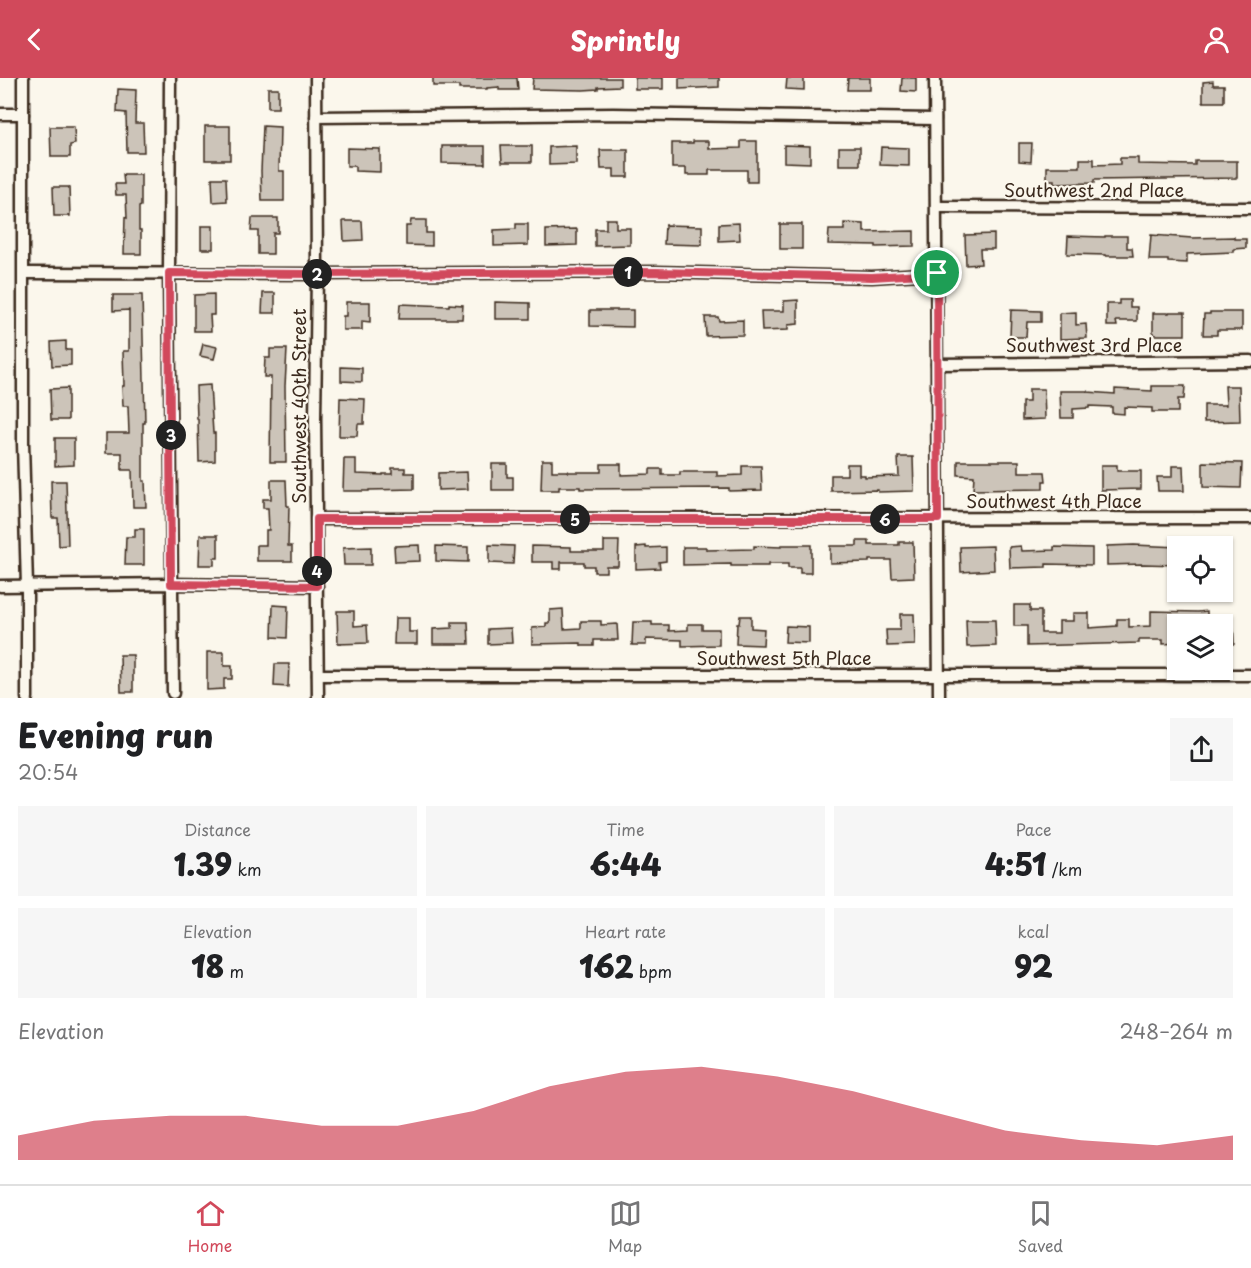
<!DOCTYPE html>
<html lang="en">
<head>
<meta charset="utf-8">
<style>
	:root { --surface:#fff; --page:#f6f6f6; --text:#202124; --muted:#757577; --line:#e0e0e0; --accent:#d1495b }
	body { margin:0; font-family:"Playpen Sans",sans-serif; background:var(--page); color:var(--text); height:100vh; display:flex; flex-direction:column; font-size:22px; white-space:nowrap }
	* { box-sizing:border-box; margin:0 }
	p { font-size:20px; color:var(--muted) }
	.icon { flex:none; width:33px; height:33px; fill:none; stroke:currentColor; stroke-width:2; stroke-linecap:round; stroke-linejoin:round }
	.map { position:relative; height:620px; overflow:hidden }
	.details { display:flex; flex-direction:column; background:var(--surface); flex:1 }
	.details>* { flex:none }
	.tools { position:absolute; left:1167px; top:458px; display:grid; gap:12px }
	.tools a { display:grid; place-items:center; width:66px; height:66px; border-radius:0px; background:var(--surface); box-shadow:0 2px 4px #0004; font-size:30px }
	.pin { position:absolute; display:grid; place-items:center; width:51px; height:51px; color:#fff; margin:-26px; border:3px solid #fff; border-radius:50%; box-shadow:0 2px 6px #0007 }
	.km { position:absolute; width:30px; height:30px; margin:-15px; border-radius:50%; background:#222; color:#fff; font-size:16px; line-height:30px; text-align:center }
	.round { display:grid; place-items:center; flex:none; width:63px; height:63px; border-radius:0px; background:var(--page) }
	.overview { display:flex; align-items:center; justify-content:space-between; height:102px; padding:0 18px }
	h1 { font-size:33px; font-weight:800; line-height:45px }
	.metrics { display:grid; grid-template-columns:repeat(3,1fr); gap:9px; height:102px; padding:6px 18px }
	.metrics div { display:grid; align-content:center; border-radius:0px; background:var(--page); text-align:center }
	.metrics b { font-size:30px; font-weight:800 }
	.metrics small { font-size:16px; font-weight:400 }
	.metrics p { font-size:16px }
	.chart { height:168px; padding:12px 18px }
	.chart p { display:flex; justify-content:space-between }
	.chart svg { width:100%; height:108px; margin-top:6px; fill:var(--accent); opacity:.7 }
	header { display:flex; justify-content:space-between; align-items:center; height:78px; padding:0 18px; background:var(--accent); color:#fff; font-size:27px; font-weight:800 }
	.menu { display:flex; justify-content:space-around; align-items:center; height:84px; border-top:2px solid var(--line); background:var(--surface); font-size:16px; color:var(--muted) }
	.menu a { display:grid; justify-items:center; gap:3px }
	.menu .active { color:var(--accent) }
	.map>svg:first-child { display:block }
</style>
</head>
<body>
<header><svg class="icon" aria-label="back" viewBox="0 0 24 24"><path d="M15 5l-7 7 7 7"/></svg>Sprintly<svg class="icon" aria-label="person" viewBox="0 0 24 24"><circle cx="12" cy="8" r="4"/><path d="M4 21q1-7 8-7t8 7"/></svg></header>
<div class="map">
<svg width="1251" height="620" viewBox="0 0 1251 620">
	<rect width="100%" height="100%" fill="#fbf7ec"/>
	<filter id="ink" filterUnits="userSpaceOnUse"><feTurbulence type="fractalNoise" baseFrequency=".0167" numOctaves="2"/><feDisplacementMap in="SourceGraphic" scale="12" xChannelSelector="R" yChannelSelector="G"/><feConvolveMatrix kernelMatrix="1 2 1 2 8 2 1 2 1" color-interpolation-filters="sRGB"/></filter>
	<g filter="url(#ink)">
		<g fill="#ccc4b9" stroke="#3b2a1e" stroke-width="1.5">
			<polygon points="433,0 517,0 518,12 499,12 499,9 487,10 487,11 459,11 459,8 433,8"/>
			<polygon points="533,0 620,0 620,8 598,9 598,11 583,12 532,11"/>
			<rect x="635" y="0" width="28" height="11"/>
			<polygon points="679,0 719,0 719,9 679,11"/>
			<polygon points="787,0 804,0 804,12 786,11"/>
			<polygon points="848,0 870,0 870,12 847,12"/>
			<polygon points="902,0 916,0 916,14 901,13"/>
			<polygon points="1213,3 1213,7 1224,7 1224,24 1203,24 1203,4"/>
			<rect x="268" y="10" width="10" height="20"/>
			<polygon points="118,11 136,12 135,45 143,45 144,74 127,74 126,35 117,34"/>
			<rect x="205" y="48" width="25" height="34"/>
			<polygon points="263,48 280,49 279,93 284,93 284,123 262,123 261,93"/>
			<polygon points="50,49 74,49 75,66 70,67 70,79 51,79"/>
			<polygon points="693,63 709,63 709,71 741,70 741,63 757,63 757,104 747,104 747,92 709,92 709,97 686,97 686,90 672,90 672,65 693,65"/>
			<polygon points="1019,65 1032,65 1031,84 1019,83"/>
			<polygon points="784,67 810,68 810,85 784,84"/>
			<polygon points="442,68 485,68 485,86 442,85"/>
			<polygon points="501,68 532,68 532,84 502,84"/>
			<polygon points="576,68 576,86 549,87 549,69"/>
			<rect x="839" y="69" width="21" height="18"/>
			<polygon points="881,69 909,70 909,88 880,87"/>
			<polygon points="347,70 380,71 380,94 355,93 355,88 347,88"/>
			<polygon points="600,72 628,72 628,99 614,99 614,91 601,91"/>
			<polygon points="1120,80 1138,80 1138,86 1195,87 1195,83 1237,83 1237,100 1094,102 1094,105 1054,106 1054,102 1047,102 1047,89 1080,89 1080,81 1094,81 1094,87 1120,86"/>
			<polygon points="123,97 141,97 141,128 139,129 139,152 141,152 141,176 124,176 125,139 127,140 126,117 116,117 115,106 124,106"/>
			<polygon points="212,100 226,100 227,123 213,124"/>
			<polygon points="53,109 69,109 70,138 54,138"/>
			<polygon points="252,140 278,140 278,155 273,155 273,176 258,176 258,153 251,153"/>
			<polygon points="606,141 616,141 616,150 630,150 630,167 595,168 595,151 606,151"/>
			<polygon points="411,142 426,142 426,155 432,155 432,168 406,167 406,148 410,148"/>
			<polygon points="343,143 362,143 363,162 344,163"/>
			<polygon points="739,145 740,162 719,163 719,146"/>
			<polygon points="844,145 864,146 864,154 914,153 914,168 876,169 876,167 828,166 829,152 844,152"/>
			<polygon points="516,146 528,146 528,167 494,168 494,152 516,151"/>
			<rect x="780" y="146" width="22" height="25"/>
			<polygon points="665,147 702,148 702,167 664,166"/>
			<rect x="201" y="148" width="12" height="23"/>
			<polygon points="577,151 577,167 546,168 546,152"/>
			<polygon points="994,156 994,171 980,171 981,186 966,187 965,157"/>
			<polygon points="1151,157 1192,160 1234,159 1234,161 1246,161 1246,170 1234,171 1234,174 1187,176 1187,185 1168,184 1168,182 1149,182"/>
			<polygon points="1068,158 1105,159 1105,158 1127,158 1127,170 1132,170 1133,178 1106,178 1106,177 1067,176"/>
			<polygon points="263,215 275,215 275,235 262,235"/>
			<polygon points="214,216 214,237 210,237 211,253 194,253 194,217"/>
			<polygon points="113,217 142,217 145,345 143,345 143,403 145,403 146,429 133,429 132,392 122,392 122,375 106,375 106,355 129,355 128,328 123,328 122,308 124,308 123,273 129,273 129,232 113,233"/>
			<polygon points="798,222 798,246 788,247 788,252 762,253 761,233 784,233 784,223"/>
			<polygon points="1119,222 1130,222 1130,229 1137,229 1137,243 1116,243 1117,248 1107,248 1107,226 1119,226"/>
			<polygon points="346,224 370,224 370,244 362,243 362,252 343,252 343,238 346,238"/>
			<polygon points="495,224 530,225 530,241 495,241"/>
			<polygon points="400,226 449,228 449,226 463,227 462,241 399,241"/>
			<polygon points="590,232 633,232 633,249 590,248"/>
			<polygon points="1011,232 1041,233 1041,244 1027,244 1026,259 1010,259"/>
			<polygon points="1076,234 1076,247 1086,246 1087,260 1060,261 1060,235"/>
			<polygon points="1169,234 1185,234 1185,257 1153,257 1153,235 1169,235"/>
			<polygon points="1210,234 1242,234 1242,252 1217,252 1217,257 1203,257 1204,236 1210,236"/>
			<polygon points="705,239 718,239 719,243 743,242 743,257 706,258"/>
			<polygon points="66,263 66,272 71,272 71,287 52,288 51,264"/>
			<polygon points="203,266 217,269 214,281 200,278"/>
			<polygon points="270,271 287,271 285,308 286,384 270,384 271,299 264,299 265,280 270,280"/>
			<polygon points="341,289 362,290 362,304 341,303"/>
			<polygon points="210,307 213,355 215,355 215,383 199,384 198,341 197,341 196,308"/>
			<polygon points="1152,308 1185,308 1184,321 1178,321 1178,334 1152,334 1152,330 1124,329 1124,336 1112,335 1112,329 1089,328 1089,330 1073,331 1073,340 1061,340 1060,313 1088,313 1088,314 1115,316 1115,311 1152,313"/>
			<polygon points="1225,308 1239,308 1240,343 1204,344 1204,327 1226,327"/>
			<polygon points="68,310 68,342 51,342 50,311"/>
			<polygon points="1029,311 1044,311 1045,341 1022,342 1022,324 1029,324"/>
			<polygon points="340,320 365,321 364,346 358,346 357,358 339,358"/>
			<polygon points="55,360 74,360 74,387 55,388"/>
			<polygon points="898,379 913,379 914,413 878,414 878,412 831,413 831,397 847,397 847,386 859,386 859,397 865,397 865,399 899,398"/>
			<polygon points="344,381 356,381 356,396 383,397 383,396 392,396 392,390 405,390 405,395 414,395 414,411 369,412 369,413 343,413"/>
			<polygon points="542,382 552,382 552,393 568,393 568,394 601,394 601,386 621,386 621,397 650,396 650,391 662,391 662,397 680,397 680,394 717,394 717,398 742,397 742,388 761,388 762,412 729,413 729,410 580,411 580,409 559,409 559,412 541,412"/>
			<polygon points="958,383 1019,383 1019,394 1045,394 1046,403 1043,403 1043,411 973,412 974,398 958,397"/>
			<polygon points="1203,384 1242,385 1241,410 1203,409"/>
			<polygon points="492,386 507,386 507,399 513,399 513,412 492,412"/>
			<polygon points="1101,387 1117,387 1117,393 1141,393 1141,411 1101,412"/>
			<polygon points="1172,388 1183,388 1184,413 1158,413 1157,399 1172,399"/>
			<polygon points="467,394 468,411 438,412 438,395"/>
			<polygon points="271,402 286,402 287,428 289,428 288,468 292,468 292,483 257,483 257,467 266,467 266,452 269,452 268,430 263,430 263,421 271,421"/>
			<polygon points="51,403 66,403 68,467 59,468 58,440 52,440"/>
			<polygon points="135,451 144,451 144,487 125,487 126,459 135,459"/>
			<polygon points="200,457 218,457 218,480 214,480 214,487 199,487"/>
			<polygon points="604,463 619,463 618,488 606,488 606,494 594,494 594,488 584,488 584,484 561,484 561,491 553,491 553,484 532,484 532,468 571,469 571,473 604,473"/>
			<polygon points="857,463 869,463 869,467 899,467 899,464 913,464 914,499 892,500 891,482 869,482 869,484 830,485 830,468 857,468"/>
			<polygon points="419,467 420,483 395,484 394,468"/>
			<polygon points="489,467 514,468 513,486 489,485"/>
			<polygon points="781,467 811,467 811,495 800,495 800,490 788,490 788,486 768,486 768,488 731,488 731,486 683,487 683,469 706,469 706,472 754,471 754,468 781,469"/>
			<polygon points="1134,467 1178,469 1178,487 1143,486 1107,487 1107,468"/>
			<polygon points="436,468 468,469 468,484 436,483"/>
			<polygon points="646,468 646,470 666,469 666,483 659,484 660,490 636,491 636,469"/>
			<polygon points="993,468 994,492 961,494 960,469"/>
			<polygon points="1021,468 1022,473 1054,472 1054,469 1092,470 1092,487 1046,486 1046,489 1010,490 1009,469"/>
			<polygon points="371,469 371,487 344,487 343,470"/>
			<polygon points="273,527 288,528 287,560 272,559"/>
			<polygon points="1014,527 1030,527 1030,533 1041,533 1041,555 1059,555 1059,543 1073,543 1073,535 1089,535 1089,550 1117,548 1117,541 1129,541 1129,549 1151,548 1151,533 1198,534 1207,533 1207,546 1178,546 1178,565 1163,566 1163,562 1139,562 1139,565 1027,568 1027,548 1014,548"/>
			<polygon points="563,531 564,551 581,550 581,543 601,543 601,547 617,546 618,562 594,562 594,568 581,568 581,565 532,566 532,550 546,549 546,545 550,545 550,532"/>
			<polygon points="337,533 354,533 354,548 367,547 368,565 338,566"/>
			<polygon points="900,536 914,536 915,567 887,568 886,552 900,552"/>
			<polygon points="740,538 751,538 751,550 764,551 763,567 736,566 737,546 739,546"/>
			<polygon points="395,540 409,540 409,554 417,554 417,566 394,566"/>
			<polygon points="966,542 995,542 996,568 967,569"/>
			<polygon points="452,544 468,544 469,566 433,566 433,551 452,550"/>
			<polygon points="633,544 652,544 652,547 669,547 669,553 688,552 688,546 702,546 702,551 719,551 719,567 682,568 682,562 646,561 646,567 632,567"/>
			<polygon points="1233,544 1234,566 1222,566 1222,545"/>
			<polygon points="786,548 809,549 809,565 785,564"/>
			<polygon points="511,550 512,565 488,566 488,551"/>
			<polygon points="207,574 224,574 224,588 232,588 232,601 224,601 224,611 207,612"/>
			<polygon points="120,577 133,577 133,614 121,614"/>
			<polygon points="275,586 289,586 288,609 274,608"/>
		</g>
		<g fill="none" stroke-linecap="round" stroke-linejoin="round">
			<defs>
				<g id="minor">
					<polyline points="23,0 23,365 27,508 27,620"/>
					<polyline points="170,0 169,195 173,615"/>
					<polyline points="316,0 317,196 315,341 318,620"/>
					<polyline points="935,0 939,620"/>
					<polyline points="0,36 23,36"/>
					<polyline points="316,39 613,36 935,41"/>
					<polyline points="937,129 1251,130"/>
					<polyline points="24,195 317,196 656,194 872,199 937,195"/>
					<polyline points="937,286 1251,283"/>
					<polyline points="317,441 1251,440"/>
					<polyline points="0,508 171,506 317,508"/>
					<polyline points="318,597 1251,597"/>
				</g>
			</defs>
			<use href="#minor" stroke="#3b2a1e" stroke-width="15"/>
			<use href="#minor" stroke="#fbf7ec" stroke-width="10"/>
		</g>
	</g>
	<g fill="none" stroke-linecap="round" stroke-linejoin="round" filter="url(#ink)">
		<defs>
			<polygon id="route" points="656,194 872,199 937,195 938,441 317,441 317,508 171,506 169,195 317,196"/>
		</defs>
		<use href="#route" stroke="#fff" stroke-width="12"/>
		<use href="#route" stroke="#d1495b" stroke-width="8"/>
	</g>
	<g text-anchor="middle" stroke-width="4.5" stroke-linejoin="round" paint-order="stroke">
		<g font-size="18" fill="#3b2a1e" stroke="#fbf7ec">
			<text x="1094" y="119">Southwest 2nd Place</text>
			<text x="1094" y="274">Southwest 3rd Place</text>
			<text transform="translate(300 328) rotate(-90)" y="6">Southwest 40th Street</text>
			<text x="1054" y="430">Southwest 4th Place</text>
			<text x="784" y="587">Southwest 5th Place</text>
		</g>
	</g>
</svg>
<div class="tools">
<a><svg class="icon" aria-label="locate" viewBox="0 0 24 24"><circle cx="12" cy="12" r="6"/><path d="M12 2v4M12 18v4M2 12h4M18 12h4"/></svg></a>
<a><svg class="icon" aria-label="layers" viewBox="0 0 24 24"><path d="M12 4l9 5-9 5-9-5zM3 14l9 5 9-5"/></svg></a>
</div>
<div class="pin" style="left:937px;top:195px;background:#1e9e55"><svg class="icon" aria-label="arrive" viewBox="0 0 24 24"><path d="M6 21V4h12l-3 4 3 4H6"/></svg></div>
<b class="km" style="left:628px;top:194px">1</b>
<b class="km" style="left:317px;top:196px">2</b>
<b class="km" style="left:171px;top:357px">3</b>
<b class="km" style="left:317px;top:493px">4</b>
<b class="km" style="left:575px;top:441px">5</b>
<b class="km" style="left:885px;top:441px">6</b>
</div>
<section class="details">
<div class="overview"><div><h1>Evening run</h1><p>20:54</p></div><a class="round"><svg class="icon" aria-label="share" viewBox="0 0 24 24"><path d="M12 15V3M7 8l5-5 5 5M5 13v7h14v-7"/></svg></a></div>
<div class="metrics">
<div><p>Distance</p><b>1.39<small> km</small></b></div>
<div><p>Time</p><b>6:44</b></div>
<div><p>Pace</p><b>4:51<small> /km</small></b></div>
</div>
<div class="metrics">
<div><p>Elevation</p><b>18<small> m</small></b></div>
<div><p>Heart rate</p><b>162<small> bpm</small></b></div>
<div><p>kcal</p><b>92</b></div>
</div>
<div class="chart"><p><span>Elevation</span>248–264 m</p>
<svg viewBox="0 0 160 44" preserveAspectRatio="none"><path d="M0 44V34L10 28L20 26L30 26L40 30L50 30L60 24L70 14L80 8L90 6L100 10L110 16L120 24L130 32L140 36L150 38L160 34V44z"/></svg>
</div>
</section>
<nav class="menu">
<a class="active"><svg class="icon" aria-label="home" viewBox="0 0 24 24"><path d="M3 11l9-7 9 7M6 9v11h12V9"/></svg>Home</a>
<a><svg class="icon" aria-label="map" viewBox="0 0 24 24"><path d="M3 6l6-2 6 2 6-2v14l-6 2-6-2-6 2zM9 4v14M15 6v14"/></svg>Map</a>
<a><svg class="icon" aria-label="saved" viewBox="0 0 24 24"><path d="M7 4h10v16l-5-4-5 4z"/></svg>Saved</a>
</nav>
</body>
</html>
